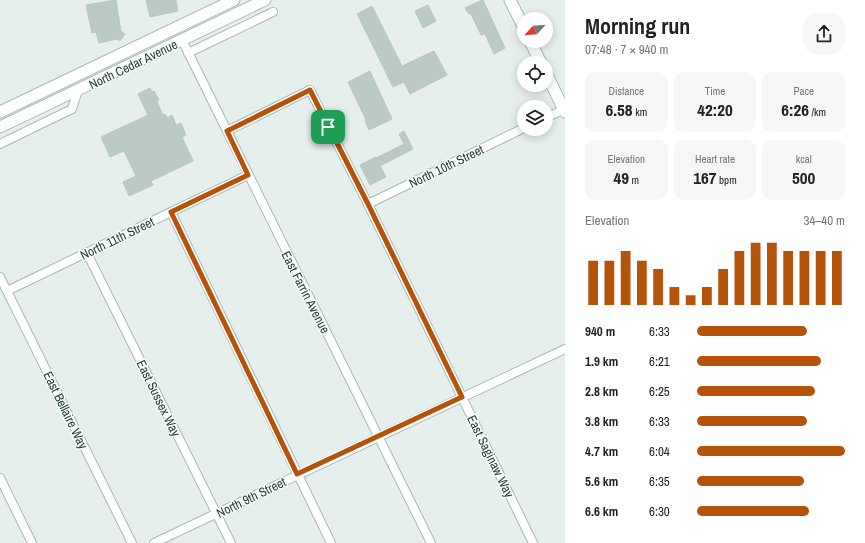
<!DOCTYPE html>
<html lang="en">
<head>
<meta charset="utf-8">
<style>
	:root { --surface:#fff; --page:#f6f6f6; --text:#222; --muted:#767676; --accent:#b45309 }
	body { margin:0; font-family:"Archivo Narrow",sans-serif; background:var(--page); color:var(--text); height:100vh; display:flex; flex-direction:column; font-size:15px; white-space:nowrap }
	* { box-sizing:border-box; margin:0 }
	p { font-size:13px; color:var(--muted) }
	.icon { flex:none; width:22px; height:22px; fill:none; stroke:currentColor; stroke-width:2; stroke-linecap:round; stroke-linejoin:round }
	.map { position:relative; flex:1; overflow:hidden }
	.details { display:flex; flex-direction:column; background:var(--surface); width:300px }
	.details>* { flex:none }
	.needle { width:26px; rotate:244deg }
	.tools { position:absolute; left:517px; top:12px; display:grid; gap:8px }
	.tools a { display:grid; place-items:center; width:36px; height:36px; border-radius:50%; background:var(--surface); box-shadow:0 2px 10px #0003; font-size:20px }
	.pin { position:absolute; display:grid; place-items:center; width:34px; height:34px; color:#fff; margin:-17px; border-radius:8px; box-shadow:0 2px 6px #0006 }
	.round { display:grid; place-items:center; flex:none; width:42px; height:42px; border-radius:16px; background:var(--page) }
	.headline { display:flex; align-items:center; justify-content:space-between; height:68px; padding:0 20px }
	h1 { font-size:22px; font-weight:700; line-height:30px }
	.metrics { display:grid; grid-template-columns:repeat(3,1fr); gap:6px; height:68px; padding:4px 20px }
	.metrics div { display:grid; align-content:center; border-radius:10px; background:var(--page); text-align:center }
	.metrics b { font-size:17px; font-weight:700 }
	.metrics small { font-size:11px; font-weight:400 }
	.metrics p { font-size:11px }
	.chart { height:112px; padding:8px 20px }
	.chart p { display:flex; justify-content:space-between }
	.chart svg { width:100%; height:72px; margin-top:4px; stroke:var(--accent); stroke-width:6 }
	ul { padding:0 20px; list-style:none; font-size:13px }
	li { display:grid; grid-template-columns:64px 48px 1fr; align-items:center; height:30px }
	li i { height:10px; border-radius:5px; background:var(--accent) }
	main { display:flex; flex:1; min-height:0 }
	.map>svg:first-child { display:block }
</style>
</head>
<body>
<main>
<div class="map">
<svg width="565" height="543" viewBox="0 0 565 543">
	<rect width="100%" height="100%" fill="#e6efeb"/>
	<g fill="#bbcac4" stroke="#b8c9c2">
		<polygon points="116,0 121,31 125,34 120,41 117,39 99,43 96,32 92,33 86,5"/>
		<polygon points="146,0 176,0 178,11 150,17"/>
		<polygon points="482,0 483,0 505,48 494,54 485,34 481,35 471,14 469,14 465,8"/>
		<polygon points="428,5 436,21 423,28 415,11"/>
		<polygon points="372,6 402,66 434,51 447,75 410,94 404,82 393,87 357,14"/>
		<polygon points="370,71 392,119 369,130 365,121 366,120 348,82"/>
		<polygon points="150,88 152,92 154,91 159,100 157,102 163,115 165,114 167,118 172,115 176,125 181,123 186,135 182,137 193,161 151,181 153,185 129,196 123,182 136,176 124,151 110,157 101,137 148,115 138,94"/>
		<polygon points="404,131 413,149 380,166 386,177 370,185 360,165 376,157 376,158 404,144 399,134"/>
	</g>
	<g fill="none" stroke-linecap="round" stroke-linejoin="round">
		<defs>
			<g id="street">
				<path d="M182,40c82,168 167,335 249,503"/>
				<polyline points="188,53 273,12"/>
				<polyline points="546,118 564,109"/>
				<polyline points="227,131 310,90 368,204 533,543"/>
				<polyline points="0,144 72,109 78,90"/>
				<polyline points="368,204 524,128"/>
				<polyline points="171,212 331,543"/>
				<polyline points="87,253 231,543"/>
				<polyline points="0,277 132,543"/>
				<polyline points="7,291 248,175"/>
				<polyline points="0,478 32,543"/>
				<polyline points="154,543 565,349"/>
			</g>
			<g id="secondary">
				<polyline points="510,0 524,28"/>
				<polyline points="530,41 541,63"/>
				<polyline points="546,73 565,112"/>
				<polyline points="0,112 234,0"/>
				<polyline points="0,127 265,0"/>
			</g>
		</defs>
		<use href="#street" stroke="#a8b8b2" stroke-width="10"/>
		<use href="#secondary" stroke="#a4bbb3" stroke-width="13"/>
		<use href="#street" stroke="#fff" stroke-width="8"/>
		<use href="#secondary" stroke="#fff" stroke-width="11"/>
	</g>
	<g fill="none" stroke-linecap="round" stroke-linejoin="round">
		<defs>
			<polygon id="route" points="310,90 368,204 462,397 297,474 171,212 248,175 227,131"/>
		</defs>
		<use href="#route" stroke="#fff" stroke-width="8"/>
		<use href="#route" stroke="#b45309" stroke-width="5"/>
	</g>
	<g text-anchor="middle" stroke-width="3" stroke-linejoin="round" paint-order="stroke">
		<g font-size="13" fill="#24423a" stroke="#f7fbf9">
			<text transform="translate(133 64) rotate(-26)" y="5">North Cedar Avenue</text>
			<text transform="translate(446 166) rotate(-26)" y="5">North 10th Street</text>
			<text transform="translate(117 238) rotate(-26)" y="5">North 11th Street</text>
			<text transform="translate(306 292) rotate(63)" y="5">East Farrin Avenue</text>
			<text transform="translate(159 398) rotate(64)" y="5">East Sussex Way</text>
			<text transform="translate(66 410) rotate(64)" y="5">East Bellaire Way</text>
			<text transform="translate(491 456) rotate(64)" y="5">East Saginaw Way</text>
			<text transform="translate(251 497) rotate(-26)" y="5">North 9th Street</text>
		</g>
	</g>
</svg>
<div class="tools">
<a><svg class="needle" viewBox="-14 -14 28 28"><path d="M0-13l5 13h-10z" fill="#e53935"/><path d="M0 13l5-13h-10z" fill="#767676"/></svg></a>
<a><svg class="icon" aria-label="locate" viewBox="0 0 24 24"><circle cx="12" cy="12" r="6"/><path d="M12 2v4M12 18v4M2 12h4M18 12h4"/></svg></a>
<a><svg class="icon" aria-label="layers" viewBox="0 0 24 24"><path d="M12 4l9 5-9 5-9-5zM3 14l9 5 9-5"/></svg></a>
</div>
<div class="pin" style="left:328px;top:127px;background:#1e9e55"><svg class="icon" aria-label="arrive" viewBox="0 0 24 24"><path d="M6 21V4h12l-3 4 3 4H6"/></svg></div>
</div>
<section class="details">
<div class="headline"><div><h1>Morning run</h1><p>07:48 · 7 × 940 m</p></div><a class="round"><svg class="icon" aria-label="share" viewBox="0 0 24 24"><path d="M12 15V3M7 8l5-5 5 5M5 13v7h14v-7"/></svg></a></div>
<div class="metrics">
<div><p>Distance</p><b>6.58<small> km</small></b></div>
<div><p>Time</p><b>42:20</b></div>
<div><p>Pace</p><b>6:26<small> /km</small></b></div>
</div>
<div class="metrics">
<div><p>Elevation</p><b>49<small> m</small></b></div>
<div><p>Heart rate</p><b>167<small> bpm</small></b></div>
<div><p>kcal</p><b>500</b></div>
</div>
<div class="chart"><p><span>Elevation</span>34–40 m</p>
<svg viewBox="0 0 160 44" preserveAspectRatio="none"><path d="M5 44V17M15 44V17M25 44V11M35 44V17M45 44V22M55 44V33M65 44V38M75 44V33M85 44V22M95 44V11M105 44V6M115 44V6M125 44V11M135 44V11M145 44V11M155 44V11"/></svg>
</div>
<ul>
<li><b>940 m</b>6:33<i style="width:74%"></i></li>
<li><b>1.9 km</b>6:21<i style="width:84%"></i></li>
<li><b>2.8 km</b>6:25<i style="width:80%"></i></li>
<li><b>3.8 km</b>6:33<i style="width:74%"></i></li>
<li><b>4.7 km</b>6:04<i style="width:100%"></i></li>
<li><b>5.6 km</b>6:35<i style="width:72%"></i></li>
<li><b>6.6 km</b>6:30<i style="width:76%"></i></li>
</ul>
</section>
</main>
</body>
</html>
